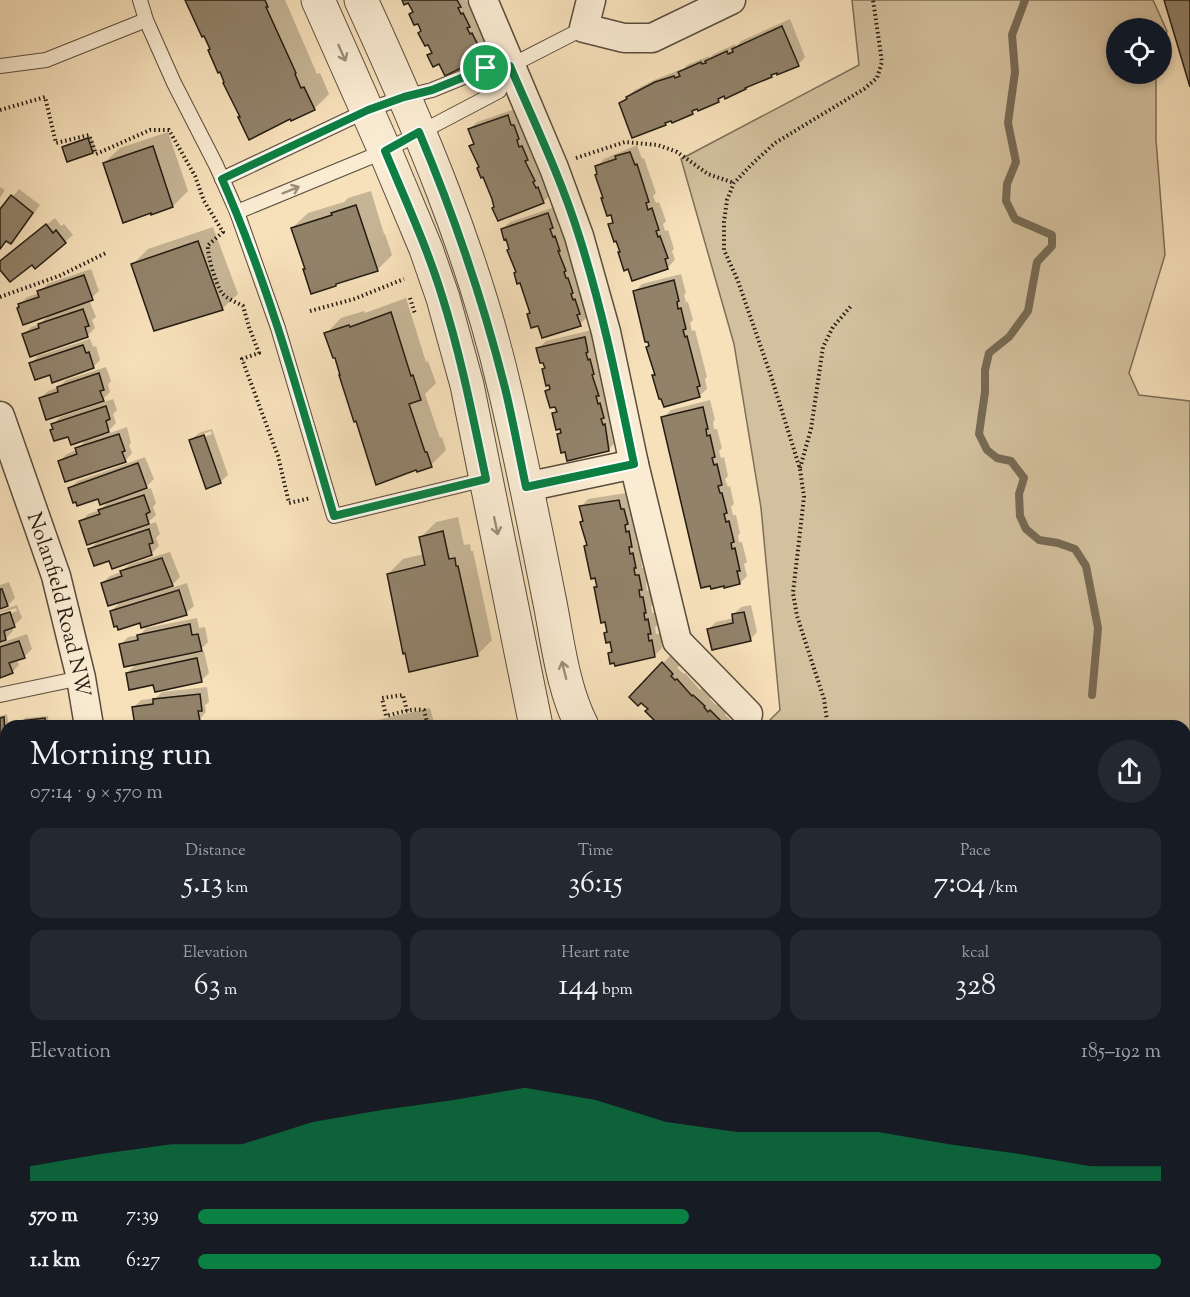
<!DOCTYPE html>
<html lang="en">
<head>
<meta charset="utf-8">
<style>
	:root { --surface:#171b24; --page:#242831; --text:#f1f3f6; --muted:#9ea1a6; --accent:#0b8043 }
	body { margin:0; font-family:"Sorts Mill Goudy",serif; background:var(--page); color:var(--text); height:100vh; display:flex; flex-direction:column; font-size:22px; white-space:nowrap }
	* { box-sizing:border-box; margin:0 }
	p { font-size:20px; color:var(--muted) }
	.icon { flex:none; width:33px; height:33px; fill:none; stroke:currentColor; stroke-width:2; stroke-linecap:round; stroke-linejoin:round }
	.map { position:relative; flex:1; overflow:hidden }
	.drawer { position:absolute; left:0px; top:720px; width:1191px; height:578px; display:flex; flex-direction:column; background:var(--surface); border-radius:18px 18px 0 0; box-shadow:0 3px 9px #0003 }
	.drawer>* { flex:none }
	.controls { position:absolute; left:1106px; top:18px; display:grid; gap:12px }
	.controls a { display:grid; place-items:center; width:66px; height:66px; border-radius:50%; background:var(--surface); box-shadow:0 3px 9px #0003; font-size:30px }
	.pin { position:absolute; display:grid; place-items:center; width:51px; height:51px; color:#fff; margin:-26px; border:3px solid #fff; border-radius:50%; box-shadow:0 2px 6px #0007 }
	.round { display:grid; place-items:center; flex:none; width:63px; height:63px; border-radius:32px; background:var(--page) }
	.summary { display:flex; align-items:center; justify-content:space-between; height:102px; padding:0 30px }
	h1 { font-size:33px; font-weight:600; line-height:45px }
	.metrics { display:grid; grid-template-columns:repeat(3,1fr); gap:9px; height:102px; padding:6px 30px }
	.metrics div { display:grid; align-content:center; border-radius:15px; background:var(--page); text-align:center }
	.metrics b { font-size:30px; font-weight:600 }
	.metrics small { font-size:16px; font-weight:400 }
	.metrics p { font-size:16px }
	.chart { height:168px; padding:12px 30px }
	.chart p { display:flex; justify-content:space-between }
	.chart svg { width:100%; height:108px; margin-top:6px; fill:var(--accent); opacity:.7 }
	ul { padding:0 30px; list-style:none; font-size:20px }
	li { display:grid; grid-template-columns:96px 72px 1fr; align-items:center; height:45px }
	li i { height:15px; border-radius:8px; background:var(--accent) }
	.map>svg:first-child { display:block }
</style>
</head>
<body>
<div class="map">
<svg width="1190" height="1297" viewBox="0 0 1190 1297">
	<rect width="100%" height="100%" fill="#f7e1bb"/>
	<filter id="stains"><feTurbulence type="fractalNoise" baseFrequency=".00333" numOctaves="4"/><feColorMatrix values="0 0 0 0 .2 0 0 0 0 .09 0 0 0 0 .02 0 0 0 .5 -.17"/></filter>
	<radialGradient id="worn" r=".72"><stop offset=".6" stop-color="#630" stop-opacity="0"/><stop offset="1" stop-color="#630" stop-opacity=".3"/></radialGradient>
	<g fill="#d3c09e" stroke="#7c6e58" stroke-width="1.5">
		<polygon points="852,0 1153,0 1167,31 1161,54 1161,28 1116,28 1116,74 1156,74 1156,140 1165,255 1129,373 1139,395 1190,401 1190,850 1185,850 1185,726 764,726 780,710 761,508 734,344 681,159 859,65"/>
		<polygon points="1185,941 1190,941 1190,1297 796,1297 780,1292 1185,1292"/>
		<polygon points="0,957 6,957 6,1292 334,1292 331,1297 0,1297"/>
	</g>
	<g fill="#0003" fill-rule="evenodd">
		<polygon points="187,0 285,0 317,74 320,73 329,94 314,109 241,116"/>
		<polygon points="404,0 466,0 477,18 475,21 486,39 484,41 488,50 480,57 440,62 429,56 433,52 409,1"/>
		<polygon points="790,19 805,57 798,65 775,72 771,76 726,97 725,94 718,100 697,107 692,113 670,120 665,124 620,103 635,90 654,80 682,69 682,71 687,65 709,56 709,58 714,54 735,44 736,47 741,41"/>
		<polygon points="515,109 527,140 530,139 542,172 540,174 543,181 546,181 551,194 543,202 496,207 470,146 475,142 470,129 477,122"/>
		<polygon points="168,132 188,191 173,206 104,163 120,148"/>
		<polygon points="91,136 96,148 93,152 64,148 67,144"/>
		<polygon points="637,145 642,159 644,158 656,193 653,196 656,203 659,202 666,221 663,224 665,231 668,230 674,249 672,251 675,260 667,268 621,251 610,225 614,220 604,197 597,167 604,159"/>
		<polygon points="0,187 5,190 0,198"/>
		<polygon points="19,189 40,205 18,235 11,242 7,240 0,249 0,212"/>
		<polygon points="371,191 384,234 385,234 392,255 377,270 339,281 336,285 307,268 292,228 308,213 344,202 348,198"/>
		<polygon points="555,207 560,219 557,221 560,230 563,229 566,242 565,243 573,263 571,264 580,284 578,286 580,293 582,293 587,317 580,324 539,324 531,312 510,248 502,229 510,222"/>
		<polygon points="55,218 61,226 64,224 73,235 65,242 32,263 0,267 0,262 5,257"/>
		<polygon points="213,227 238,294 222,309 133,264 148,249"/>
		<polygon points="91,269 99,291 89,300 96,317 92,320 95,328 87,336 24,335 31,327 40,324 51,313 20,307 20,304 27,297 40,293 47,284"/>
		<polygon points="681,274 686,293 684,295 686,302 688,302 693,320 690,323 692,331 695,330 707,377 705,379 707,389 699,396 656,374 647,347 650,344 635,292 642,284"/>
		<polygon points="406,298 426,362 428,361 436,383 425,394 440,438 442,437 446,450 431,465 342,374 326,334 341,318 364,311 365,313"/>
		<polygon points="592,330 595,353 598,353 601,375 603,375 606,387 603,389 616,442 608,450 558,435 562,431 554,413 557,410 547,391 551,387 538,349 546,341"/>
		<polygon points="90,339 93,347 96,346 100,360 93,367 51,373 31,363 38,356"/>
		<polygon points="106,367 111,381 108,384 110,392 103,399 40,398 48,391 59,387 66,380"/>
		<polygon points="113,399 117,410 113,414 116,423 104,435 127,427 131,443 129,445 132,453 125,461 60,461 67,454 77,450 88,437 51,430 54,428 53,425 60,417"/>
		<polygon points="710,400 715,420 713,422 714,429 717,429 722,448 719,451 721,458 724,457 728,476 725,479 728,487 730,486 734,504 731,507 733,515 736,515 740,533 738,536 739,542 742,542 747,562 744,564 747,576 740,583 663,418 671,410"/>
		<path d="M212,429l16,46 -8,7 -29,-42 8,-7zM211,431l1,3 -14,5v-3z"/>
		<polygon points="145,457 154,479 142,491 151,488 156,503 153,507 156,515 144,526 156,522 160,534 156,538 159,546 151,554 110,559 90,549 101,538 81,522 88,514 100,510 111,499 70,488 78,481"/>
		<polygon points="626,493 628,503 632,502 634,515 632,518 633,525 636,525 639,538 636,541 638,547 640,546 642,568 646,568 649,581 646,583 647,591 650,590 653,604 651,606 652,613 655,612 658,625 655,627 656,634 660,634 662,648 655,655 610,654 613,650 595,588 598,585 585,546 588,543 582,522 584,520 581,507 588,499"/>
		<polygon points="458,517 464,545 470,544 471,551 473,551 492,640 477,655 388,574 403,559 424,554 421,537 436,522"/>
		<polygon points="170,552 180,577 168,589 187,583 194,606 186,613 141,622 111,611 123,600 102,583 110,576 121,572 130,564"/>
		<polygon points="9,582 15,598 8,605 0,608 0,585"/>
		<polygon points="17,605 22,618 12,627 13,631 1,643 27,634 32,649 24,657 17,659 19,665 12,672 0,676 0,617 17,611 16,608 0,613 0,611"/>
		<polygon points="751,605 757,632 750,640 709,629 716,622 734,618 733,615 741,607"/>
		<polygon points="197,618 199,628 205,627 208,642 197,653 204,651 209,673 201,681 155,683 127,673 138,662 121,644 128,637 140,635 146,628"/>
		<polygon points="670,656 680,665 677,668 684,674 685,673 700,690 702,688 711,697 710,699 716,705 718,703 727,712 725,715 732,721 734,719 741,726 666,726 641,701 631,697"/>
		<polygon points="207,687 209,702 205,705 206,712 199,720 177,723 178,725 206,723 206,726 136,726 134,707 141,700 156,698 162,692"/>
		<polygon points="430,708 435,726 351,726"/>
		<polygon points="7,714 9,726 6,726 6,746 0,747 0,716"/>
		<polygon points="48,716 49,726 22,726 22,722 25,718"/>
		<polygon points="3,772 6,772 6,819 0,820 0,775"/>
		<polygon points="390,1292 460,1292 457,1297 412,1297 408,1295 407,1297 385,1297"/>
		<polygon points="612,1292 673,1292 685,1297 609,1297"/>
	</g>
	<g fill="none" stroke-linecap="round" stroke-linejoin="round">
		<g stroke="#776a55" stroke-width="8">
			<polyline points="1025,0 1012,35 1015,72 1008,123 1016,162 1007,184 1006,201 1015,219 1052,235 1052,246 1037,262 1028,311 1009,337 989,353 985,370 985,392 979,434 987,450 997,458 1011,461 1024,478 1019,494 1020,516 1026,529 1039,540 1058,543 1075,549 1086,566 1098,628 1092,695"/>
			<polyline points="1127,1292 1132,1297"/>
		</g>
	</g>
	<g fill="#92826a" stroke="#241c12" stroke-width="1.5">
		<polygon points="185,0 265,0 268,7 266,7 296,73 295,74 301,88 304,87 315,110 291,121 290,119 249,140 238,117 240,117 223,83 224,82 220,72 218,73 208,50 210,49 204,36 202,37"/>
		<polygon points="402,0 457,0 461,7 458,8 461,14 463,13 470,27 467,28 470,34 472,33 479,47 477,48 481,58 445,76 439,64 433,67 427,55 432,53 428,45 425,46 418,33 421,31 418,24 414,25 409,14 413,12 408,3 404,5"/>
		<polygon points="1164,0 1190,0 1190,87"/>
		<polygon points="782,26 799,66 777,75 777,73 771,75 772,77 745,88 746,89 725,99 724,96 718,99 719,102 698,111 697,109 692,111 693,114 672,123 671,121 665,123 666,125 632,138 619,103 627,99 626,97 655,82 674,76 675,78 680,76 678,72 701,62 702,64 706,63 705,61 727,51 728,54 733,52 732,49"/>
		<polygon points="508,115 511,125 514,125 519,139 517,140 519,147 522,146 528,160 525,161 535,181 533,182 536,188 538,187 544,203 498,221 492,208 494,207 492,199 483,177 481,178 477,168 479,167 469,146 474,144 468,129"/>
		<polygon points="88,138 93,153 67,162 62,147"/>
		<polygon points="153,146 173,207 151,215 151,213 123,223 103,163"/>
		<polygon points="630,152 635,165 637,164 649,202 646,203 648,210 652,208 659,230 656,231 658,237 660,236 668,258 665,259 668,269 632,281 628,269 624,271 618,252 620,252 616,241 614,242 608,224 613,223 611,215 607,216 601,198 603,198 595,175 597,174 595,166 616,159 615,156"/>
		<polygon points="11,195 33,213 11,244 6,241 0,249 0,209"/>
		<polygon points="356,205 378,271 336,284 336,286 311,294 303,269 305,269 291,228 332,215 331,213"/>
		<polygon points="548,213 553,228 550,229 553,237 555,236 560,251 558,251 566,271 564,272 566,278 568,278 573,293 571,294 573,300 575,299 580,314 577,315 581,326 542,338 538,326 531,328 527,314 530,313 520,283 517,284 514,273 516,272 507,250 509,249 506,239 504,240 501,229"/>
		<polygon points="46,224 53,233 56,230 66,243 35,269 32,265 10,282 0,270 0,261"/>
		<polygon points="198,241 223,310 154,331 131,264"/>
		<polygon points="84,275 93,300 23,325 17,308 19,307 18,304 39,297 37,291"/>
		<polygon points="674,280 679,301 677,302 678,309 681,308 686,329 683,330 685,337 687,336 700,386 697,387 700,397 664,407 661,399 659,399 652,375 655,375 646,347 649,346 648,342 645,342 633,291"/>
		<polygon points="83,309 89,326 85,327 88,337 30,357 22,334 39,328 38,324"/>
		<polygon points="391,312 411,376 413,375 421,400 409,404 425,452 427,452 432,467 417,472 416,470 376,485 356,421 354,422 339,375 340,375 335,358 333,358 324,333 349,325 350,327"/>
		<polygon points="585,337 588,352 586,353 588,360 590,359 594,374 592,375 599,396 596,396 598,404 600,403 604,418 601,419 603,425 605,424 609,451 567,461 565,452 561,453 557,434 561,433 560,429 556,430 552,413 557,412 555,407 550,408 545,391 550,389 549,385 546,386 542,369 545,368 543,363 540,363 536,348"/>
		<polygon points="83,345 86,353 89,352 94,368 52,383 50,375 35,380 29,363"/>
		<polygon points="99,373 104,390 100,391 104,401 46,420 39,398 58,392 57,387"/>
		<polygon points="106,406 110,419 106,421 109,432 71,445 68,437 54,441 50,430 53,429 51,424"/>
		<polygon points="703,407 708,429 706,429 707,436 710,435 715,457 712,458 714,465 717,464 722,485 718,486 720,493 722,493 727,513 724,514 726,522 729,521 734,542 731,543 732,549 735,548 740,571 737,571 740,584 724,588 724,586 711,589 710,586 701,588 661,417"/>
		<polygon points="119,434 125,451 122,452 126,462 65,482 58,461 77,454 75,448"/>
		<polygon points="204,435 221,483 206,489 189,440"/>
		<polygon points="138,463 147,488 100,505 98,499 77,506 76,502 73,503 68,488"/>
		<polygon points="144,495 150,512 146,514 149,524 87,545 79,521 100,514 98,510"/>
		<polygon points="619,500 621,509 624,509 628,524 625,525 626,532 629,531 632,547 629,547 630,554 633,553 636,568 634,568 635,575 639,575 642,590 639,590 640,597 643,597 646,613 644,613 645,620 648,619 651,634 648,634 649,641 652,640 655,657 615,666 614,663 610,664 608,653 612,652 610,642 606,643 604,633 607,632 605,622 601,623 594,587 597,587 595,578 591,579 584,546 587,545 580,522 583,521 579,506"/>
		<polygon points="149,529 153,543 149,544 152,555 112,569 109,561 94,566 88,549"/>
		<polygon points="443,531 449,559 455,558 456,566 458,566 478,656 409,672 405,653 403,654 387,574 425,565 419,537"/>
		<polygon points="162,558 173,586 108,606 101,583 122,576 120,571"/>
		<polygon points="0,589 2,589 8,606 0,609"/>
		<polygon points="179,590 187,615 141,628 140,623 118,630 117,626 114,627 110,611"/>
		<polygon points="10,612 15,627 4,631 6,640 0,642 0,615"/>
		<polygon points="744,612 751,641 712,650 707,629 733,623 732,614"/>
		<polygon points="190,624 192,635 198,634 202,651 124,667 119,644 138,640 137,635"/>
		<polygon points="19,641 25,658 9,663 13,673 0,678 0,647"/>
		<polygon points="197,658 202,682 155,692 153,685 129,690 126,673"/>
		<polygon points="662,662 673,674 671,676 675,680 677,679 692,696 693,695 705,706 704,707 708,712 710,710 721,721 719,723 722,726 660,726 645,711 648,709 641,703 638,706 629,697"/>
		<polygon points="200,694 202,711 198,711 200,721 162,726 135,726 132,707 153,704 153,699"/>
		<polygon points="4,717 6,748 0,749 0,718"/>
		<polygon points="45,718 46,726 21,726 20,721"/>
		<polygon points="6,778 6,821 0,822 0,779"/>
		<polygon points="398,1292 452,1292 456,1294 455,1297 408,1297"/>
		<polygon points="610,1292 630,1293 631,1292 650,1292 662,1297 607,1297"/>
	</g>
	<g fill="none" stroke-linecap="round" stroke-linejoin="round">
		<defs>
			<g id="service">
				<polyline points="140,0 146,20"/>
				<polyline points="0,66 46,60 146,20 174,83 216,165 237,212 278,328 334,516 486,479"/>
				<polyline points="222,179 368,110 404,97 432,90 486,68 510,66 584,28"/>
				<polyline points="237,212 385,151 499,91 509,68"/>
				<polyline points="0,695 81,678"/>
			</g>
			<g id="minor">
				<polyline points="483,0 554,168 579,236 606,332 634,464 677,641 748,714"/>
				<polyline points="591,0 584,28 624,38 652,38 731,0"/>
				<path id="s1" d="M0,416l56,160 25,102 8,48"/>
				<polyline points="526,487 634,464"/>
			</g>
			<g id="tertiary">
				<polyline points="318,0 385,151 426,249 443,298 467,385 536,726"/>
				<path d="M361,0c58,126 113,255 144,390 17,71 31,142 45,213 8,41 13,86 32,123"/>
				<polyline points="1185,873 1190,873"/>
				<polyline points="0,889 6,888"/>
				<polyline points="1185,924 1190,924"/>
				<polyline points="0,939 6,939"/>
				<polyline points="512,1297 515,1292"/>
				<polyline points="554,1297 557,1292"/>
			</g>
		</defs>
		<use href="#service" stroke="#594d3c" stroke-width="16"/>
		<use href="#minor" stroke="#594d3c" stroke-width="31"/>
		<use href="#tertiary" stroke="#594d3c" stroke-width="35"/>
		<g stroke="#241c12" stroke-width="4" stroke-dasharray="1.5 3" stroke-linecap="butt">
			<path d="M0,110l45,-13 11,46 33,-8 7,19 54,-24h19l26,46 9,25 19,31 -15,13c-1,10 8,40 14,48 5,6 14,9 21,13l6,21 10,26 -17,6 36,97 11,47 22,-5"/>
			<polyline points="576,158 625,142 658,145 677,152 708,174 734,183"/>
			<polyline points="0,297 59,276 106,253"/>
			<polyline points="410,298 415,314"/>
			<polyline points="310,311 354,299 404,279"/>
			<polyline points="800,468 811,429 823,347 833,327 851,306"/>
			<path d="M407,711l-4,-16 -21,3 4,18c13,-3 24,-8 38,-6l4,16"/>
			<polyline points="826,726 827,720 824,699 797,616 793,593 804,497 800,469 771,376 738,281 724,250 724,222 727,200 734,183 753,163 775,143 864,89 877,78 882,62 873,0"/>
			<polyline points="1185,1244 1190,1248"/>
			<polyline points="835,1292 844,1297"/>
			<polyline points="299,1297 303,1292"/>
			<polyline points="726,1297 729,1292"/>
		</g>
		<use href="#service" stroke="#faecd3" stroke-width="14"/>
		<use href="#minor" stroke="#faecd3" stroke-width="28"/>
		<use href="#tertiary" stroke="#faecd3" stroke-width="33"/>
	</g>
	<defs><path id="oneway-shaft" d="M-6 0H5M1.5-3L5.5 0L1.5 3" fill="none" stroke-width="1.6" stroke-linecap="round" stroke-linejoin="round" transform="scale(1.5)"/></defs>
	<g stroke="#9a8e7c">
		<use href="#oneway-shaft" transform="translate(342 53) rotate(66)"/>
		<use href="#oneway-shaft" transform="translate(291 190) rotate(-22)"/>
		<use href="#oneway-shaft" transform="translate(496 526) rotate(78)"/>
		<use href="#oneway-shaft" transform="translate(564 670) rotate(-104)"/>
	</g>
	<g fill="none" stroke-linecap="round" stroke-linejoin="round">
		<defs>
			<path id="route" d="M510,66c24,56 51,112 69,170 24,75 39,151 55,228l-108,23c-7,-33 -13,-66 -21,-99 -22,-87 -51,-173 -86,-256l-34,19c20,48 42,96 57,145 19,60 31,122 44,183l-152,37c-33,-113 -64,-228 -112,-337l146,-69 36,-13 28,-7 54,-22z"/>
		</defs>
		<use href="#route" stroke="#fff" stroke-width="12"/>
		<use href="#route" stroke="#0b8043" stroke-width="8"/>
	</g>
	<g text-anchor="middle" stroke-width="4.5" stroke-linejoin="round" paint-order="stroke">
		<g font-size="21" fill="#241c12" stroke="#faecd3">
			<text dy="7" stroke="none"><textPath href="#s1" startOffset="198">Nolanfield Road NW</textPath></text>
		</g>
	</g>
	<rect width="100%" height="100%" filter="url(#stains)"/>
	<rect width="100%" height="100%" fill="url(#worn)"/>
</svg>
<div class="controls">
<a><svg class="icon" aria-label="locate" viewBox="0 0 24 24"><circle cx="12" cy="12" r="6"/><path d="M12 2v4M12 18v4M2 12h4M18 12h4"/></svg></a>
</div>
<div class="pin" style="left:486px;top:68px;background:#1e9e55"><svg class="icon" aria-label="arrive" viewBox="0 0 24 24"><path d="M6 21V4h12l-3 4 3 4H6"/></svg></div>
<section class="drawer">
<div class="summary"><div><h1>Morning run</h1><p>07:14 · 9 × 570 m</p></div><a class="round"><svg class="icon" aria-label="share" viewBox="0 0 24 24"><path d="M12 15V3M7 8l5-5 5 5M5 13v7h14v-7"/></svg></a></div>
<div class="metrics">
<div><p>Distance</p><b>5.13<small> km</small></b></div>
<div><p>Time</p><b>36:15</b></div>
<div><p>Pace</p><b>7:04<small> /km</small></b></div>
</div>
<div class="metrics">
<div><p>Elevation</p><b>63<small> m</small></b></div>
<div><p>Heart rate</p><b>144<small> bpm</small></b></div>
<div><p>kcal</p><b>328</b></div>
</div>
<div class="chart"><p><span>Elevation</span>185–192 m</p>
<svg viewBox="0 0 160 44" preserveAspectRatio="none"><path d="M0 44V38L10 33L20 29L30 29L40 20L50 15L60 11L70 6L80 11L90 20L100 24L110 24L120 24L130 29L140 33L150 38L160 38V44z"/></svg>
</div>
<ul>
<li><b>570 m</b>7:39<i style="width:51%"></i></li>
<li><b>1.1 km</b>6:27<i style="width:100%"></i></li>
</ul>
</section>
</div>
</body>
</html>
